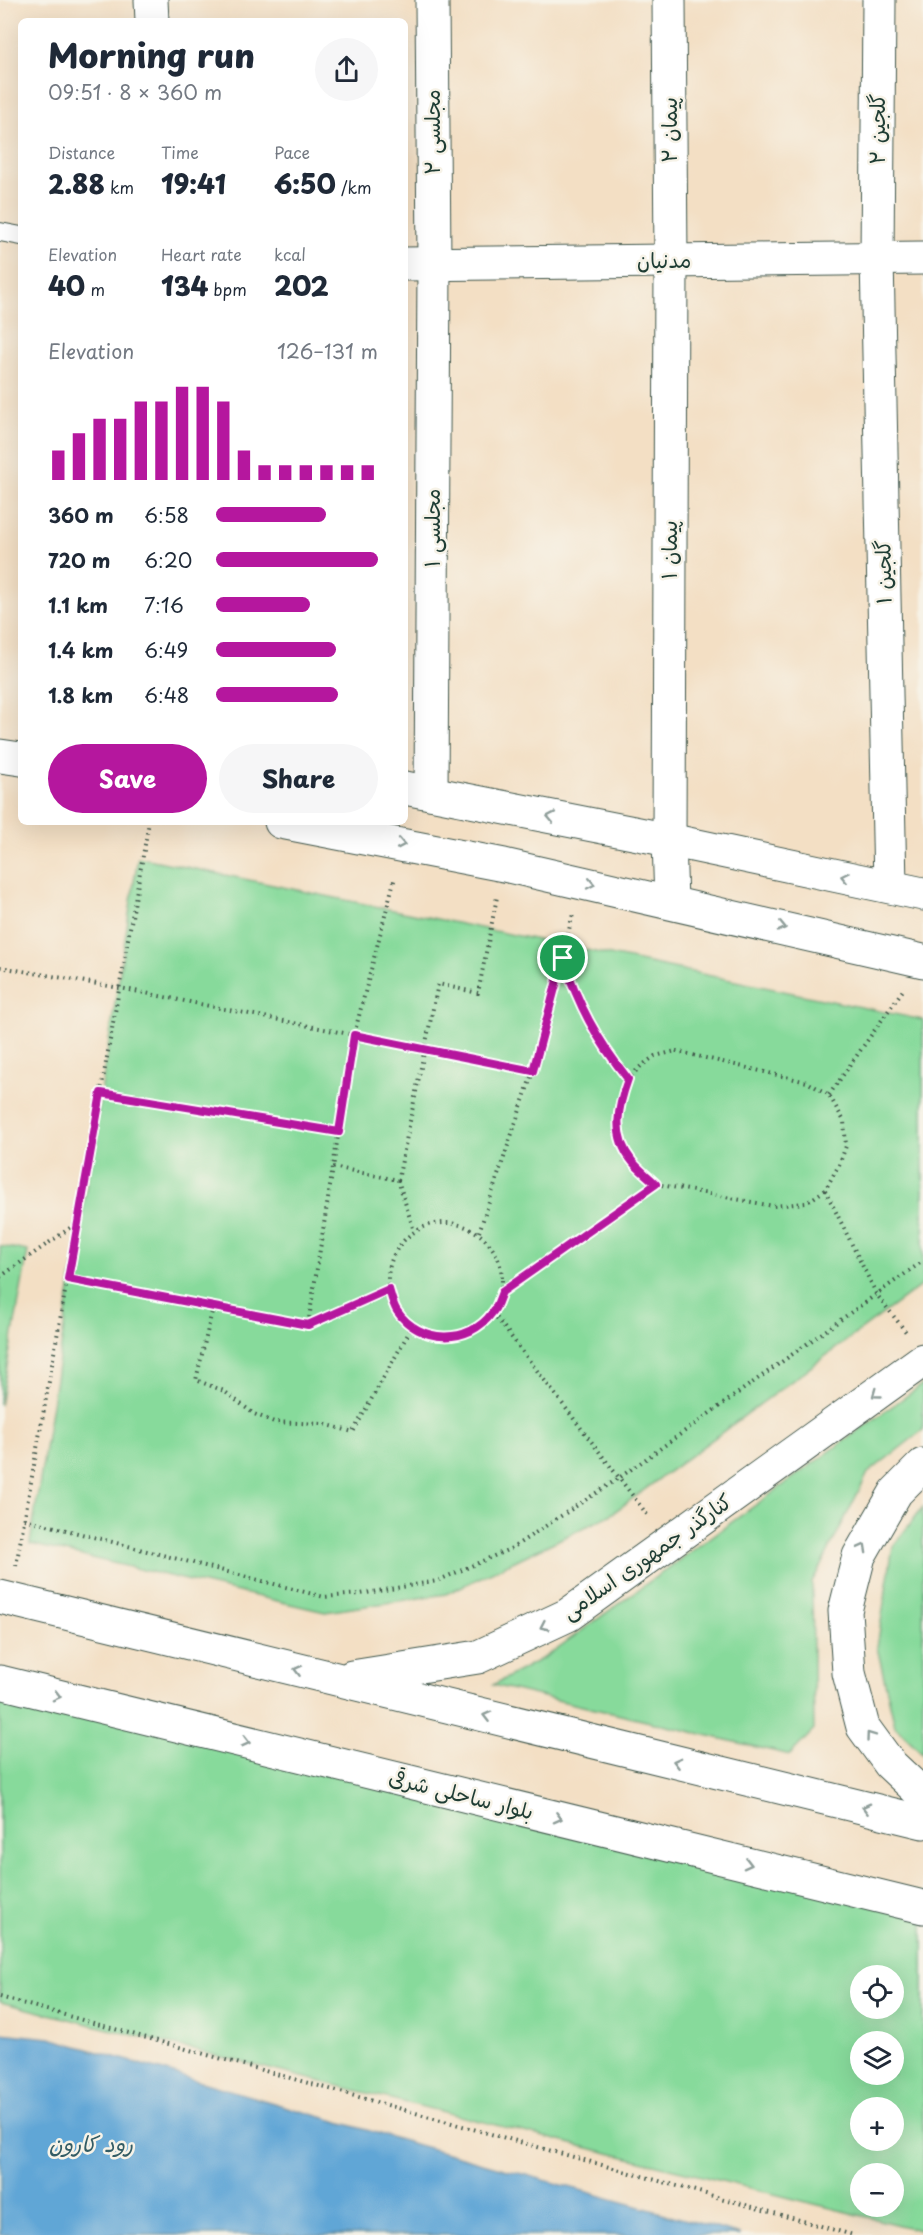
<!DOCTYPE html>
<html lang="en">
<head>
<meta charset="utf-8">
<style>
	:root { --surface:#fff; --page:#f6f6f7; --text:#1f2937; --muted:#747a83; --accent:#b5179e }
	body { margin:0; font-family:"Playpen Sans","Playpen Sans Arabic",sans-serif; background:var(--page); color:var(--text); height:100vh; display:flex; flex-direction:column; font-size:22px; white-space:nowrap }
	* { box-sizing:border-box; margin:0 }
	p { font-size:20px; color:var(--muted) }
	.icon { flex:none; width:33px; height:33px; fill:none; stroke:currentColor; stroke-width:2; stroke-linecap:round; stroke-linejoin:round }
	.map { position:relative; flex:1; overflow:hidden }
	.details { position:absolute; left:18px; top:18px; width:390px; height:807px; display:flex; flex-direction:column; background:var(--surface); border-radius:9px; box-shadow:0 6px 24px #0002 }
	.details>* { flex:none }
	.fabs { position:absolute; left:850px; top:1965px; display:grid; gap:12px }
	.fabs a { display:grid; place-items:center; width:54px; height:54px; border-radius:50%; background:var(--surface); box-shadow:0 6px 24px #0002; font-size:30px }
	.pin { position:absolute; display:grid; place-items:center; width:51px; height:51px; color:#fff; margin:-26px; border:3px solid #fff; border-radius:50%; box-shadow:0 2px 6px #0007 }
	.round { display:grid; place-items:center; flex:none; width:63px; height:63px; border-radius:32px; background:var(--page) }
	.headline { display:flex; align-items:center; justify-content:space-between; height:102px; padding:0 30px }
	h1 { font-size:33px; font-weight:800; line-height:45px }
	.stats { display:grid; grid-template-columns:repeat(3,1fr); gap:9px; height:102px; padding:6px 30px }
	.stats div { display:grid; align-content:center }
	.stats b { font-size:26px; font-weight:800 }
	.stats small { font-size:16px; font-weight:400 }
	.stats p { font-size:16px }
	.chart { height:168px; padding:12px 30px }
	.chart p { display:flex; justify-content:space-between }
	.chart svg { width:100%; height:108px; margin-top:6px; stroke:var(--accent); stroke-width:6 }
	.primary-button { display:flex; gap:12px; margin-top:auto; padding:12px 30px }
	.primary-button a { flex:1; height:69px; border-radius:36px; background:var(--accent); color:#fff; font-size:24px; font-weight:800; line-height:69px; text-align:center }
	.primary-button a+a { background:var(--page); color:var(--text) }
	ul { padding:0 30px; list-style:none; font-size:20px }
	li { display:grid; grid-template-columns:96px 72px 1fr; align-items:center; height:45px }
	li i { height:15px; border-radius:8px; background:var(--accent) }
	.map>svg:first-child { display:block }
</style>
</head>
<body>
<div class="map">
<svg width="923" height="2235" viewBox="0 0 923 2235">
	<rect width="100%" height="100%" fill="#f7f3e8"/>
	<filter id="ink" filterUnits="userSpaceOnUse"><feTurbulence type="fractalNoise" baseFrequency=".0167" numOctaves="2"/><feDisplacementMap in="SourceGraphic" scale="12" xChannelSelector="R" yChannelSelector="G"/><feConvolveMatrix kernelMatrix="1 2 1 2 8 2 1 2 1" color-interpolation-filters="sRGB"/></filter>
	<filter id="wash" filterUnits="userSpaceOnUse"><feTurbulence type="fractalNoise" baseFrequency=".008" numOctaves="4" result="noise"/><feDisplacementMap in="SourceGraphic" scale="24" xChannelSelector="R" yChannelSelector="G"/><feGaussianBlur stdDeviation="1.35" result="paint"/><feColorMatrix in="noise" values="0 0 0 0 0 0 0 0 0 0 0 0 0 0 0 0 0 1.4 0 .05"/><feComposite in="paint" operator="in"/></filter>
	<g filter="url(#wash)">
		<rect width="100%" height="100%" fill="#f3dfc4"/>
		<g fill="#87da9b" stroke="#538c68" stroke-width="1.5" fill-rule="evenodd">
			<polygon points="138,857 923,1020 923,1284 610,1515 446,1594 325,1612 30,1544"/>
			<polygon points="0,1246 28,1251 0,1405"/>
			<polygon points="923,1384 923,1430 868,1473 812,1583 814,1730 790,1755 493,1685 545,1657"/>
			<polygon points="923,1507 923,1754 895,1726 877,1647 893,1546"/>
			<path d="M0,1681l923,226v324l-923,-229zM861,1976h33v32h-33zM861,2042h33v32h-33zM861,2108h33v32h-33zM861,2174h33v32h-33z"/>
		</g>
		<polygon fill="#61a6d6" stroke="#407285" stroke-width="1.5" points="0,2033 50,2038 418,2145 741,2235 0,2235"/>
	</g>
	<g filter="url(#ink)">
		<g fill="none" stroke-linecap="round" stroke-linejoin="round">
			<defs>
				<polyline id="lane" points="0,232 21,236"/>
				<g id="street">
					<polyline points="151,0 152,21"/>
					<polyline points="669,0 671,260 669,840 671,902"/>
					<polyline points="879,0 877,258 890,886"/>
					<polyline points="405,264 923,258"/>
					<polyline points="0,756 21,759"/>
					<polyline points="405,788 669,840 923,894"/>
					<polyline points="431,793 434,263 432,0"/>
					<polyline points="281,822 504,865 923,961"/>
				</g>
				<g id="secondary">
					<polyline points="0,1597 923,1822"/>
					<polyline points="352,1677 478,1657 568,1615 923,1360"/>
					<polyline points="0,1682 923,1907"/>
				</g>
				<polyline id="highway" points="923,1465 896,1492 859,1556 845,1611 849,1673 863,1727 890,1764 923,1795"/>
			</defs>
			<use href="#lane" stroke="#3f554a" stroke-width="20"/>
			<use href="#street" stroke="#3f554a" stroke-width="35"/>
			<use href="#secondary" stroke="#3f554a" stroke-width="35"/>
			<use href="#highway" stroke="#3f554a" stroke-width="35"/>
			<g stroke="#3f554a" stroke-width="4" stroke-dasharray="1.5 4.5" stroke-linecap="butt">
				<path d="M563,959c15,47 35,82 65,120"/>
				<polyline points="0,967 120,988 533,1071 573,914"/>
				<polygon points="676,1051 807,1082 829,1095 844,1121 846,1146 839,1165 825,1190 806,1203 773,1206 656,1184 631,1160 619,1134 618,1107 628,1079 641,1066 655,1056"/>
				<polyline points="101,1093 339,1132"/>
				<polyline points="829,1095 903,990"/>
				<polyline points="333,1167 398,1180 438,984 478,993 497,897"/>
				<polyline points="398,1180 414,1231"/>
				<polyline points="825,1190 877,1295 906,1332"/>
				<circle cx="445" cy="1280" r="57"/>
				<polyline points="479,1232 533,1071"/>
				<polyline points="0,1277 77,1223"/>
				<polyline points="68,1279 308,1325 354,1035 395,877"/>
				<polyline points="502,1292 656,1184"/>
				<polyline points="213,1307 196,1380 224,1391 254,1414 274,1422 324,1424 353,1432 412,1327"/>
				<polyline points="493,1313 649,1517"/>
				<polyline points="309,1325 389,1289"/>
				<polyline points="24,1519 324,1597 360,1594 437,1581 512,1548 619,1478 923,1261"/>
				<polyline points="16,1566 149,822"/>
				<polyline points="0,1997 853,2235"/>
			</g>
			<use href="#lane" stroke="#fff" stroke-width="18"/>
			<use href="#street" stroke="#fff" stroke-width="33"/>
			<use href="#secondary" stroke="#fff" stroke-width="33"/>
			<use href="#highway" stroke="#fff" stroke-width="33"/>
		</g>
		<defs><path id="oneway-chevron" d="M-2-3.5L2.5 0L-2 3.5" fill="none" stroke-width="1.6" stroke-linecap="round" stroke-linejoin="round" transform="scale(1.5)"/></defs>
		<g stroke="#8f9e9a">
			<use href="#oneway-chevron" transform="translate(551 817) rotate(-169)"/>
			<use href="#oneway-chevron" transform="translate(401 844) rotate(11)"/>
			<use href="#oneway-chevron" transform="translate(845 877) rotate(-168)"/>
			<use href="#oneway-chevron" transform="translate(591 884) rotate(12)"/>
			<use href="#oneway-chevron" transform="translate(782 927) rotate(13)"/>
			<use href="#oneway-chevron" transform="translate(876 1394) rotate(144)"/>
			<use href="#oneway-chevron" transform="translate(863 1548) rotate(-61)"/>
			<use href="#oneway-chevron" transform="translate(544 1626) rotate(155)"/>
			<use href="#oneway-chevron" transform="translate(298 1670) rotate(-166)"/>
			<use href="#oneway-chevron" transform="translate(57 1696) rotate(14)"/>
			<use href="#oneway-chevron" transform="translate(487 1716) rotate(-166)"/>
			<use href="#oneway-chevron" transform="translate(870 1736) rotate(-126)"/>
			<use href="#oneway-chevron" transform="translate(246 1742) rotate(14)"/>
			<use href="#oneway-chevron" transform="translate(677 1762) rotate(-166)"/>
			<use href="#oneway-chevron" transform="translate(866 1808) rotate(-166)"/>
			<use href="#oneway-chevron" transform="translate(558 1818) rotate(14)"/>
			<use href="#oneway-chevron" transform="translate(748 1864) rotate(14)"/>
		</g>
	</g>
	<g fill="none" stroke-linecap="round" stroke-linejoin="round" filter="url(#ink)">
		<defs>
			<path id="route" d="M563,958c15,47 34,82 65,121 -10,28 -17,56 4,82 6,8 16,15 24,23l-154,108c-3,7 -5,16 -10,21 -23,32 -73,31 -95,-2 -4,-6 -6,-15 -8,-22l-81,36 -240,-46 33,-186 238,39 15,-97 179,36z"/>
		</defs>
		<use href="#route" stroke="#fff" stroke-width="12"/>
		<use href="#route" stroke="#b5179e" stroke-width="8"/>
	</g>
	<g text-anchor="middle" stroke-width="5" stroke-linejoin="round" paint-order="stroke">
		<g font-size="21" fill="#1f3d34" stroke="#f7f3e8">
			<text transform="translate(878 129) rotate(-90)" y="7">گلجین ۲</text>
			<text transform="translate(670 130) rotate(-90)" y="7">پیمان ۲</text>
			<text transform="translate(433 132) rotate(-90)" y="7">مجلسی ۲</text>
			<text transform="translate(664 261) rotate(-1)" y="7">مدنیان</text>
			<text transform="translate(433 528) rotate(-90)" y="7">مجلسی ۱</text>
			<text transform="translate(670 550) rotate(-90)" y="7">پیمان ۱</text>
			<text transform="translate(884 572) rotate(-91)" y="7">گلجین ۱</text>
			<text transform="translate(647 1557) rotate(-35)" y="7">کنارگذر جمهوری اسلامی</text>
			<text transform="translate(461 1795) rotate(14)" y="7">بلوار ساحلی شرقی</text>
		</g>
		<g font-size="22" font-style="italic" fill="#335c65" stroke="#f7f3e8">
			<text x="91" y="2152">رود کارون</text>
		</g>
	</g>
</svg>
<div class="fabs">
<a><svg class="icon" aria-label="locate" viewBox="0 0 24 24"><circle cx="12" cy="12" r="6"/><path d="M12 2v4M12 18v4M2 12h4M18 12h4"/></svg></a>
<a><svg class="icon" aria-label="layers" viewBox="0 0 24 24"><path d="M12 4l9 5-9 5-9-5zM3 14l9 5 9-5"/></svg></a>
<a>+</a>
<a>−</a>
</div>
<div class="pin" style="left:563px;top:958px;background:#1e9e55"><svg class="icon" aria-label="arrive" viewBox="0 0 24 24"><path d="M6 21V4h12l-3 4 3 4H6"/></svg></div>
<section class="details">
<div class="headline"><div><h1>Morning run</h1><p>09:51 · 8 × 360 m</p></div><a class="round"><svg class="icon" aria-label="share" viewBox="0 0 24 24"><path d="M12 15V3M7 8l5-5 5 5M5 13v7h14v-7"/></svg></a></div>
<div class="stats">
<div><p>Distance</p><b>2.88<small> km</small></b></div>
<div><p>Time</p><b>19:41</b></div>
<div><p>Pace</p><b>6:50<small> /km</small></b></div>
</div>
<div class="stats">
<div><p>Elevation</p><b>40<small> m</small></b></div>
<div><p>Heart rate</p><b>134<small> bpm</small></b></div>
<div><p>kcal</p><b>202</b></div>
</div>
<div class="chart"><p><span>Elevation</span>126–131 m</p>
<svg viewBox="0 0 160 44" preserveAspectRatio="none"><path d="M5 44V32M15 44V25M25 44V19M35 44V19M45 44V12M55 44V12M65 44V6M75 44V6M85 44V12M95 44V32M105 44V38M115 44V38M125 44V38M135 44V38M145 44V38M155 44V38"/></svg>
</div>
<ul>
<li><b>360 m</b>6:58<i style="width:68%"></i></li>
<li><b>720 m</b>6:20<i style="width:100%"></i></li>
<li><b>1.1 km</b>7:16<i style="width:58%"></i></li>
<li><b>1.4 km</b>6:49<i style="width:74%"></i></li>
<li><b>1.8 km</b>6:48<i style="width:75%"></i></li>
</ul>
<div class="primary-button"><a>Save</a><a>Share</a></div>
</section>
</div>
</body>
</html>
